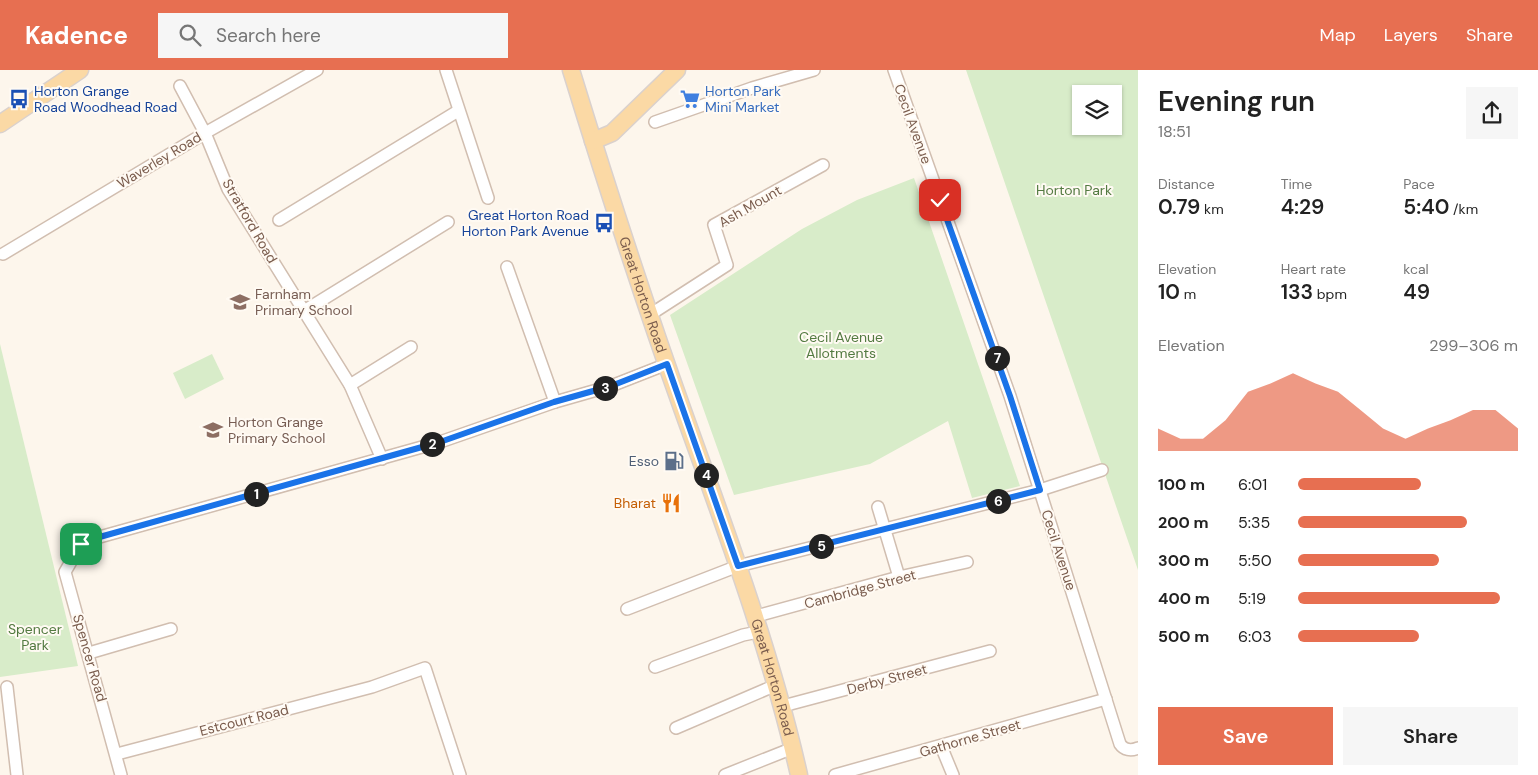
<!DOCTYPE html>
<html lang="en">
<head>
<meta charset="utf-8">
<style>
	:root { --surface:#fff; --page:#f6f6f6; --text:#222; --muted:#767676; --accent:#e76f51 }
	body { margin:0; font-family:"DM Sans",sans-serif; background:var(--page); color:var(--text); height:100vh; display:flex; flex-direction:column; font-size:19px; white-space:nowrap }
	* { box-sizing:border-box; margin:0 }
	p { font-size:16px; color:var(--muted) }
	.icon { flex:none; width:28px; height:28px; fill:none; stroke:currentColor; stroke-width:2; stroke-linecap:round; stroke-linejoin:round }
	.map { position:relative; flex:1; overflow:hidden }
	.side { display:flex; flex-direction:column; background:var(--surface); width:400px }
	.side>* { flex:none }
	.buttons { position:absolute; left:1072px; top:15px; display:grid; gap:10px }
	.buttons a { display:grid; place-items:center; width:50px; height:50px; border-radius:0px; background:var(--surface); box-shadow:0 1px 4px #0004; font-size:25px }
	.pin { position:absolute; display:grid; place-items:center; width:42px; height:42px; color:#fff; margin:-21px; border-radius:10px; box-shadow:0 2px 8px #0006 }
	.km { position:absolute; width:25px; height:25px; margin:-12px; border-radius:50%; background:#222; color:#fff; font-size:14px; line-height:25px; text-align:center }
	.round { display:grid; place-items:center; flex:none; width:52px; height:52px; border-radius:0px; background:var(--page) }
	.summary { display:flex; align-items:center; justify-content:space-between; height:85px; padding:0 20px }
	h1 { font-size:28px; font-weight:600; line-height:38px }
	.figures { display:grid; grid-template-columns:repeat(3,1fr); gap:8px; height:85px; padding:5px 20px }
	.figures div { display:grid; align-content:center }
	.figures b { font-size:21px; font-weight:600 }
	.figures small { font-size:14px; font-weight:400 }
	.figures p { font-size:14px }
	.chart { height:140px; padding:10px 20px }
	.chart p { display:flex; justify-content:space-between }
	.chart svg { width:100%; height:90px; margin-top:5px; fill:var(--accent); opacity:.7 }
	.primary-button { display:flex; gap:10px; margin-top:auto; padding:10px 20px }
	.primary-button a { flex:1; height:58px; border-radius:0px; background:var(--accent); color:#fff; font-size:20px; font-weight:600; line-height:58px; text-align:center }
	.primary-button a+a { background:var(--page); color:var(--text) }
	ul { padding:0 20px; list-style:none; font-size:16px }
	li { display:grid; grid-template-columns:80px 60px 1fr; align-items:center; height:38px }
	li i { height:12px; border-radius:6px; background:var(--accent) }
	header { display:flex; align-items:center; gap:30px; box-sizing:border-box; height:70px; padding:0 25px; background:var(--accent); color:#fff }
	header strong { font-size:24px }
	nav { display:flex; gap:28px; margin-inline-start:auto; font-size:18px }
	.search { width:350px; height:45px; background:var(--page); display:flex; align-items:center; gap:12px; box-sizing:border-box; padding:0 18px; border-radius:0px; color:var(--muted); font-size:19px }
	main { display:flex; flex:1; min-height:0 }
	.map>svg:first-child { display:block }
</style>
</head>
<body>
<header>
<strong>Kadence</strong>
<div class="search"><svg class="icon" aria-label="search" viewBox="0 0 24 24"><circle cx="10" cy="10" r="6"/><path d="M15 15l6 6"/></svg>Search here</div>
<nav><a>Map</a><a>Layers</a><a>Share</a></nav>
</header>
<main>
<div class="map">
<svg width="1138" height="705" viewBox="0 0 1138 705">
	<rect width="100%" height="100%" fill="#fdf6ec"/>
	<g fill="#d8ecc9" fill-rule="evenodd">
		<path d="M966,0h172v500zM1081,24h33v32h-33z"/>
		<polygon points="914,108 1020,416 972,428 948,351 870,394 734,425 670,245 802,159 857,130"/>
		<polygon points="0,274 78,596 0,607"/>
		<polygon points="212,284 224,309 185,329 173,303"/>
	</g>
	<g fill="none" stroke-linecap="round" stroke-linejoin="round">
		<defs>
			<g id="minor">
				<polyline points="446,0 488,128"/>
				<path d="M894,0l116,326 110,348c4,6 11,7 18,4"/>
				<polyline points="180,16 205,63 228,119 350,315 382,389"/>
				<polyline points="655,52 752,18 814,0"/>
				<polyline points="279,150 458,41"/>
				<polyline points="3,184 205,63 317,0"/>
				<polyline points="507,197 555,332"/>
				<polyline points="304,241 448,152"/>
				<polyline points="651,244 727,195 714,155 823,95"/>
				<polyline points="350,315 411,277"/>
				<polyline points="878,437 899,507"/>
				<polyline points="627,539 738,496 1040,420 1102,400"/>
				<polyline points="753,547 899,507 967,492"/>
				<polyline points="89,583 171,559"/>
				<polyline points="655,597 743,565 758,562"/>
				<polyline points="7,617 17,705"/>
				<polyline points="783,636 990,581"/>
				<polyline points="676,658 776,615"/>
				<polyline points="941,676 953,705"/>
				<polyline points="117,684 372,617 425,598 460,705"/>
				<polyline points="121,705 65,502 81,474 96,468 440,372 555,332 611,316 667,294"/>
				<polyline points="725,705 793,678"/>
				<polyline points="835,705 1106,629"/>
			</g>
			<g id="primary">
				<path id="s1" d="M571,0c35,114 72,229 112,341 43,120 88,240 116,364"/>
				<polyline points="0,54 80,0"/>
				<polyline points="593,71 612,63 677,0"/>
			</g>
		</defs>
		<use href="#minor" stroke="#d1beb0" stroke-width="14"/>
		<use href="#primary" stroke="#dad1cd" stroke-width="19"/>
		<use href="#minor" stroke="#fff" stroke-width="11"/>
		<use href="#primary" stroke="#fbd9a5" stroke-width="16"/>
	</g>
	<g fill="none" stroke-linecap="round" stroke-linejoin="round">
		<defs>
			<polyline id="route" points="81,474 96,468 440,372 554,332 611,316 667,294 738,496 1040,420 1010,326 940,130"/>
		</defs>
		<use href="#route" stroke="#fff" stroke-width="10"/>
		<use href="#route" stroke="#1a73e8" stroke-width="6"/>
	</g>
	<defs>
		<symbol id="bus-bare" viewBox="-9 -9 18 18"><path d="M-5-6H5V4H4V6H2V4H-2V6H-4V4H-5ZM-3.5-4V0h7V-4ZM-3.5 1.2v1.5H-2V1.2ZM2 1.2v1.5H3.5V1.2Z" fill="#1a4fb4" stroke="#fffaf3" stroke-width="2.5" paint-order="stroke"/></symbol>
		<symbol id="supermarket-bare" viewBox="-9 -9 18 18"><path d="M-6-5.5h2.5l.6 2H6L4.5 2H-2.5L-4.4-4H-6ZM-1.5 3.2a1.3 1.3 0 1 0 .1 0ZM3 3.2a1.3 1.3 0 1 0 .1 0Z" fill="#3f7fe0" stroke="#fffaf3" stroke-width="2.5" paint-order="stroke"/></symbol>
		<symbol id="school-bare" viewBox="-9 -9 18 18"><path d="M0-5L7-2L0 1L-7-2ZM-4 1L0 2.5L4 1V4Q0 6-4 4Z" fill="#8d6e63" stroke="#fffaf3" stroke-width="2.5" paint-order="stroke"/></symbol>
		<symbol id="fuel-bare" viewBox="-9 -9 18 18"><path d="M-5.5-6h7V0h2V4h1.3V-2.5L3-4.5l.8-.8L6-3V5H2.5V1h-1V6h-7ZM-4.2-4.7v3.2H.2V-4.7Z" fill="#5c6f8a" stroke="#fffaf3" stroke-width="2.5" paint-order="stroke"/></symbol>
		<symbol id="restaurant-bare" viewBox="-9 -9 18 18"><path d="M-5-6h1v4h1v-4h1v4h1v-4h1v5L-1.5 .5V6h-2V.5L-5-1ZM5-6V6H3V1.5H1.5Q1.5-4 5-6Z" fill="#e8710a" stroke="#fffaf3" stroke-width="2.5" paint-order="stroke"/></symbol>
	</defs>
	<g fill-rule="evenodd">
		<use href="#bus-bare" x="5" y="15" width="28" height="28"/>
		<use href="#supermarket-bare" x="676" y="15" width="28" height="28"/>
		<use href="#bus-bare" x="590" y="139" width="28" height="28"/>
		<use href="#school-bare" x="226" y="218" width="28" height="28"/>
		<use href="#school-bare" x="199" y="346" width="28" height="28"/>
		<use href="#fuel-bare" x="660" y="377" width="28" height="28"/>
		<use href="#restaurant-bare" x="657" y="419" width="28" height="28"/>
	</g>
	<g text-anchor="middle" stroke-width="4" stroke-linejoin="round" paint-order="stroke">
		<g font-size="14" fill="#164399" stroke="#fffaf3" text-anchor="start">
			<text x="34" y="26">Horton Grange<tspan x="34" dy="16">Road Woodhead Road</tspan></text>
			<text x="589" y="150" text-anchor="end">Great Horton Road<tspan x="589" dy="16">Horton Park Avenue</tspan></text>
		</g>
		<g font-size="14" fill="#366cbe" stroke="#fffaf3" text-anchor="start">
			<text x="705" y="26">Horton Park<tspan x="705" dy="16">Mini Market</tspan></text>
		</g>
		<g font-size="14" fill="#7a5c4d" stroke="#fffaf3">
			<text transform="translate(913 54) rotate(70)" y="5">Cecil Avenue</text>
			<text transform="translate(159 90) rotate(-31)" y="5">Waverley Road</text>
			<text transform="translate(750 136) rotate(-30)" y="5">Ash Mount</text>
			<text transform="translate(250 151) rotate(60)" y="5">Stratford Road</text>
			<text dy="5" stroke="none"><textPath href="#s1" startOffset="236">Great Horton Road</textPath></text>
			<text transform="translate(1059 480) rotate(72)" y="5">Cecil Avenue</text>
			<text transform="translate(860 519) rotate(-15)" y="5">Cambridge Street</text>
			<text transform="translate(90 588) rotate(74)" y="5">Spencer Road</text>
			<text dy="5" stroke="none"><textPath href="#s1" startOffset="640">Great Horton Road</textPath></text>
			<text transform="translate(887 609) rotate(-15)" y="5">Derby Street</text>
			<text transform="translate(244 650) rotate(-14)" y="5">Estcourt Road</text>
			<text transform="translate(970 668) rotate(-16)" y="5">Gathorne Street</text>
		</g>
		<g font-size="14" fill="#537a41" stroke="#fffaf3">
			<text x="1074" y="125">Horton Park</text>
			<text x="841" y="272">Cecil Avenue<tspan x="841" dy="16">Allotments</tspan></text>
			<text x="35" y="564">Spencer<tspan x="35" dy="16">Park</tspan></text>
		</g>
		<g font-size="14" fill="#785e54" stroke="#fffaf3" text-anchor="start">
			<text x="255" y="229">Farnham<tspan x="255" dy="16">Primary School</tspan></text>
			<text x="228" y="357">Horton Grange<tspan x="228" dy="16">Primary School</tspan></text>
		</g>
		<g font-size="14" fill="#4e5e75" stroke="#fffaf3" text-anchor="end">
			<text x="659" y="396">Esso</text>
		</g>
		<g font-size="14" fill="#c56008" stroke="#fffaf3" text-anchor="end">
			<text x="656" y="438">Bharat</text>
		</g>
	</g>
</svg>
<div class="buttons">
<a><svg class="icon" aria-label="layers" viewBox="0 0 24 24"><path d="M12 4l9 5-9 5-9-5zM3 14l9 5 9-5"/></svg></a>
</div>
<div class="pin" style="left:81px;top:474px;background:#1e9e55"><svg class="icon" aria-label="arrive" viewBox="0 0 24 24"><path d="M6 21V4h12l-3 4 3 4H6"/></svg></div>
<div class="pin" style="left:940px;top:130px;background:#d93025"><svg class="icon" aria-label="check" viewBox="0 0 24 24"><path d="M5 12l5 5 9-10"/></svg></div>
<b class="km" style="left:256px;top:424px">1</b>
<b class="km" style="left:432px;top:374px">2</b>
<b class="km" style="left:605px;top:318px">3</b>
<b class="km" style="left:706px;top:405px">4</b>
<b class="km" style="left:821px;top:476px">5</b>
<b class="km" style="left:998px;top:431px">6</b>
<b class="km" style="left:997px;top:288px">7</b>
</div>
<section class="side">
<div class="summary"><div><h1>Evening run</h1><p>18:51</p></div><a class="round"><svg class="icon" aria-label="share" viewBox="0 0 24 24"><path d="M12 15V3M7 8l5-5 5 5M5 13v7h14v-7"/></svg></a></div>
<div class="figures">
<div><p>Distance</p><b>0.79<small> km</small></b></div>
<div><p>Time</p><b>4:29</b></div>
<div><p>Pace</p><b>5:40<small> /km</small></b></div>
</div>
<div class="figures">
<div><p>Elevation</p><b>10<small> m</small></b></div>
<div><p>Heart rate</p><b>133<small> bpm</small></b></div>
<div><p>kcal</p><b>49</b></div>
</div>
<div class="chart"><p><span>Elevation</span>299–306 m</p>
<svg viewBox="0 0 160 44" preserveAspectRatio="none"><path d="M0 44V33L10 38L20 38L30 29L40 15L50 11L60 6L70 11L80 15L90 24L100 33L110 38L120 33L130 29L140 24L150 24L160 33V44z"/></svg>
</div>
<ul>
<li><b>100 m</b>6:01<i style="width:56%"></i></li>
<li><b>200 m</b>5:35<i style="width:77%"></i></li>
<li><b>300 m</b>5:50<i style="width:64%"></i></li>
<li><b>400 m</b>5:19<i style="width:92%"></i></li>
<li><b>500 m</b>6:03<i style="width:55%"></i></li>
</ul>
<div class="primary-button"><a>Save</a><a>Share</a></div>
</section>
</main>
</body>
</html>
